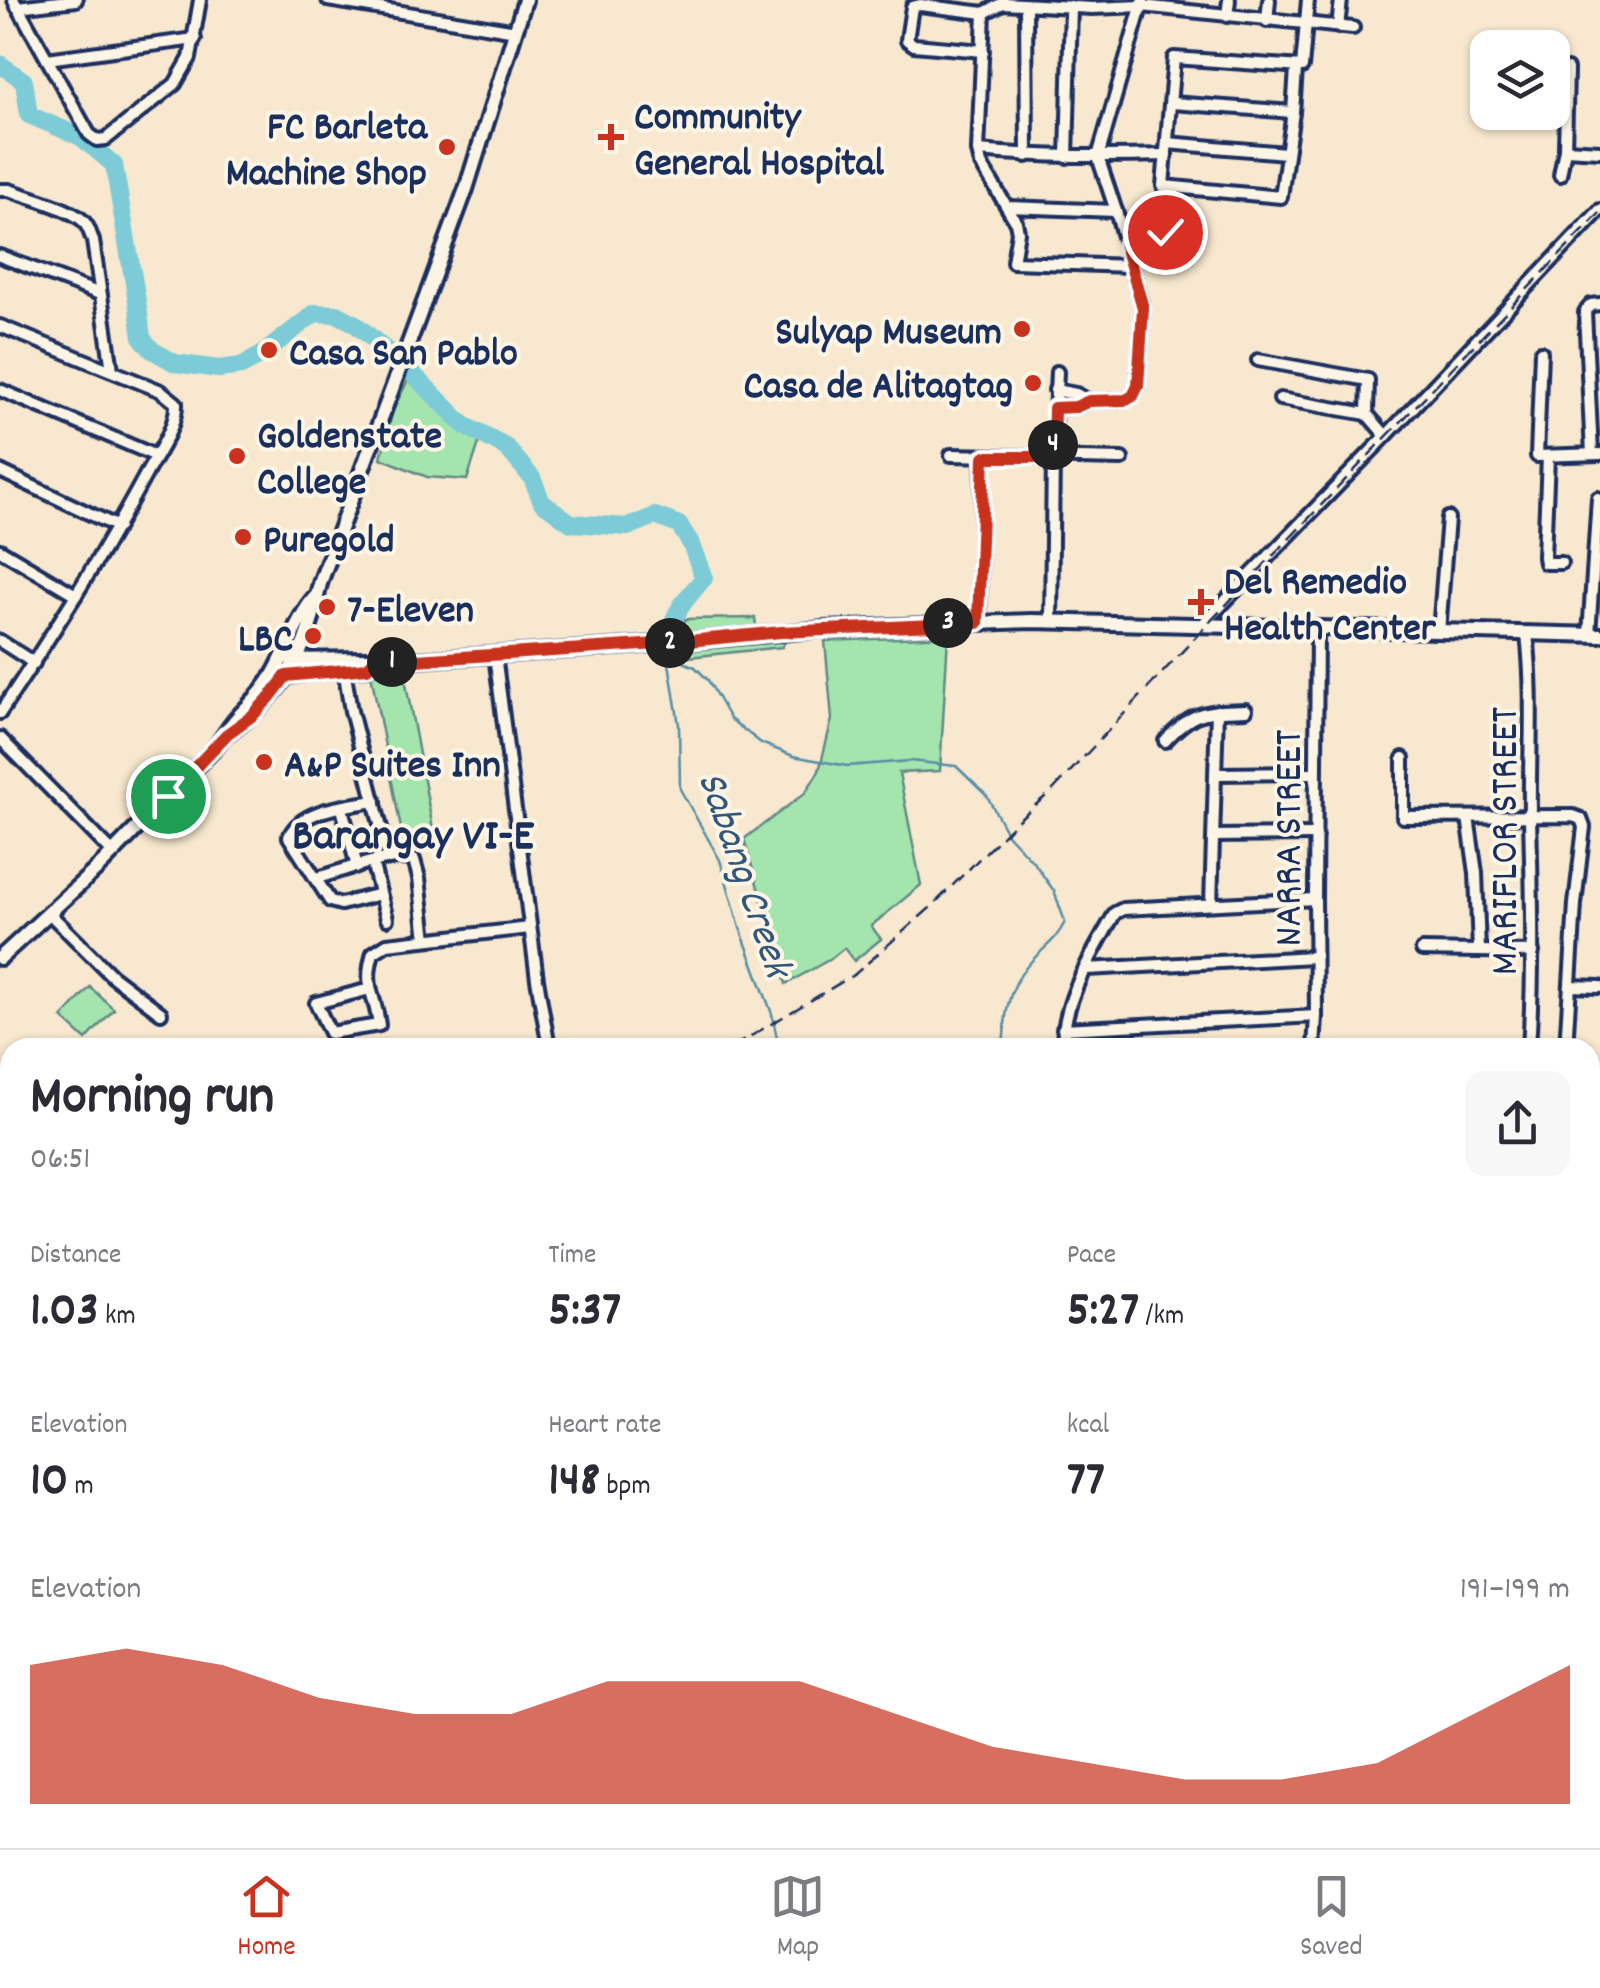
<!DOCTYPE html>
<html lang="en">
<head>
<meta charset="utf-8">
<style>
	:root { --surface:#fff; --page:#f7f7f7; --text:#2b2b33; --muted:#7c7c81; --line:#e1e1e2; --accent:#c8321e }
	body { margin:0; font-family:Dekko,sans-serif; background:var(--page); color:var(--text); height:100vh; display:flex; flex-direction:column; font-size:38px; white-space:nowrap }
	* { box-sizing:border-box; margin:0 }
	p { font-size:32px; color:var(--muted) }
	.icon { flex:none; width:55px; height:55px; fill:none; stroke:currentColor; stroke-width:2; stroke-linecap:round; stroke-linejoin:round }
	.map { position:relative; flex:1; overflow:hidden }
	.panel { position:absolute; left:0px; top:1038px; width:1600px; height:812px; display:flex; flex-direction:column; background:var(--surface); border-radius:30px 30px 0 0; box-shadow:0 2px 8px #0004 }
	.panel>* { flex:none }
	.controls { position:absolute; left:1470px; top:30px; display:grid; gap:20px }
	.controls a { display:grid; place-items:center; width:100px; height:100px; border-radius:20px; background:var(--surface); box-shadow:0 2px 8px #0004; font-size:50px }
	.pin { position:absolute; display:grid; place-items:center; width:85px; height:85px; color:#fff; margin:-42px; border:5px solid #fff; border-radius:50%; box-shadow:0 2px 10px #0007 }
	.km { position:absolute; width:50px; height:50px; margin:-25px; border-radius:50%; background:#222; color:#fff; font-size:28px; line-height:50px; text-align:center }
	.round { display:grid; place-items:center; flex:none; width:105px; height:105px; border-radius:20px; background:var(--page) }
	.headline { display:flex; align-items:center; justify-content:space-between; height:170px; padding:0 30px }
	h1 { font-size:55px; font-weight:800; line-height:75px }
	.stats { display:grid; grid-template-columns:repeat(3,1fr); gap:15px; height:170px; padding:10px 30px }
	.stats div { display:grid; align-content:center }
	.stats b { font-size:50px; font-weight:800 }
	.stats small { font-size:28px; font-weight:400 }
	.stats p { font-size:28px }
	.chart { height:280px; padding:20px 30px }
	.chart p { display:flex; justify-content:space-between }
	.chart svg { width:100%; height:180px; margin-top:10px; fill:var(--accent); opacity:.7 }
	.tabs { display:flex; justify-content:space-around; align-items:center; height:140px; border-top:2px solid var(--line); background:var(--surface); font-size:28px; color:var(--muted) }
	.tabs a { display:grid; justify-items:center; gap:5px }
	.tabs .selected { color:var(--accent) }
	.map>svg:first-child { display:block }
</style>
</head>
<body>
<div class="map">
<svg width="1600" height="1848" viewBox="0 0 1600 1848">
	<rect width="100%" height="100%" fill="#f7e8cf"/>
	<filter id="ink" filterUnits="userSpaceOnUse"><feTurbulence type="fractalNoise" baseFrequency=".01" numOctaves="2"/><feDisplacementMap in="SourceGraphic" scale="20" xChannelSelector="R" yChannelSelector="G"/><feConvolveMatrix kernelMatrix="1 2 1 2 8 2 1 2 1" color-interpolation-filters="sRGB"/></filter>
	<g filter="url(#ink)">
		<g fill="#a4e4ad" stroke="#608a86" stroke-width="2.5">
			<polygon points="409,378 480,440 467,480 427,477 381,458 393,410"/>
			<polygon points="755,618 756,626 794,625 782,647 679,658 685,619"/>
			<polygon points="948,636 940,771 899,773 921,885 871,926 881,939 854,961 844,948 832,958 786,984 744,839 805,793 819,771 832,719 825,641"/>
			<polygon points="404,673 435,840 404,844 371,674"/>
			<polygon points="90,987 114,1009 86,1040 62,1018"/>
		</g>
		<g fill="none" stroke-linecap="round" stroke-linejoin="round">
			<g stroke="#558da7" stroke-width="2.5">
				<path d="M667,655l28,12 13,13 22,39 31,24 32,13 54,10 63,-5 46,5 31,30 21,39 27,29 19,27 11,31c-11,22 -22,25 -37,43 -21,24 -23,51 -25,83"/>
				<polyline points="668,657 679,725 680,789 720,860 740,928 772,1014 779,1048"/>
				<polyline points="1299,1840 1308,1848"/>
				<polyline points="742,1848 746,1840"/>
			</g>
			<path stroke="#7bcbd7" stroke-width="18" d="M0,64l24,17 5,34 52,22 33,28 24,142 4,31 10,12 23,13 44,6 22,-3 19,-10 55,-43 22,1 17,9 53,45 57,57 43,23 25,30 10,24 29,21 57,4 27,-11 24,9 11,17 14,36c-27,31 -32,36 -37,77"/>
			<defs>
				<g id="minor">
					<polyline points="14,0 89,134 97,140 106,139 175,84 190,58 200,0"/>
					<polyline points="328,0 516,31"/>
					<polyline points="1003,3 984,13 978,151 981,164 1016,222 1018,232 1013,262 1131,266"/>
					<polyline points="1003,3 1092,8 1142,6 1353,28"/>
					<polyline points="1026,5 1027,156"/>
					<polyline points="17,7 76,0"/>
					<polyline points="1227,16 1229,0"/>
					<polyline points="1267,21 1269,0"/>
					<polyline points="1338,27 1341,0"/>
					<polyline points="983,51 914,45 907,40 912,7 920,5 984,13"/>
					<polyline points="47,59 195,39"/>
					<polyline points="1296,69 1293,112 1281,197 1163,186 1174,58 1302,67 1308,0"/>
					<polyline points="1567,69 1565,149 1600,151"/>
					<polyline points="1172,103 1293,112"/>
					<polyline points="1167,143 1286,153"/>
					<path d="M978,151c63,6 125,6 188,4"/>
					<polyline points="1067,157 1071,6"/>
					<polyline points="1560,175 1565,149"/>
					<path d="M0,190h9c19,7 57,17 72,29 7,5 9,14 12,22l19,129"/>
					<polyline points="1008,207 1116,211"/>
					<polyline points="1125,245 1165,232 1174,234"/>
					<polyline points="0,256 100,294"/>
					<path d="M0,326l161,65 15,12c1,24 -19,51 -30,71 -44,82 -94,161 -146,239"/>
					<polyline points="1541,352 1537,456 1600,454"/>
					<polyline points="1258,360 1368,380 1367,414"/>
					<polyline points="0,390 156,456"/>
					<polyline points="1055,390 1076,394 1089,401"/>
					<polyline points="1280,399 1367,414 1386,436"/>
					<polyline points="1055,408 1076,407 1089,401 1125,400 1133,396 1138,387 1143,308 1116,211 1098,157 1143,0"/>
					<polyline points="1592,454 1585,312 1591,305 1600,304"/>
					<polyline points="951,455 1122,459"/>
					<polyline points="1548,456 1544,557 1545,563 1561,563"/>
					<polyline points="0,471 118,527"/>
					<polyline points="0,550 76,595"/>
					<polyline points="1051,622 1053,457 1057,372"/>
					<polyline points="979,623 983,457"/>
					<polyline points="1201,626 1386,436 1600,210"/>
					<polyline points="1439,632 1448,518"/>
					<path d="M1527,634c7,61 2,122 3,184 2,77 4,153 -1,230"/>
					<polyline points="1589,635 1598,498"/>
					<polyline points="0,641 34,663"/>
					<polyline points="495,655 537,979 549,1048"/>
					<polyline points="344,669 351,711 389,859"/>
					<polyline points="0,738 113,853"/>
					<path d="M1165,741c30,-32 39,-29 81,-31"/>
					<polyline points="1403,758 1403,817 1573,816 1581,819 1584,827 1575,904 1566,1048"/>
					<polyline points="1217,774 1315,773"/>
					<path d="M375,801c-27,5 -74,7 -86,36l41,64 11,3 39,-10"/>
					<polyline points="342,808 357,867"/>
					<polyline points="1468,817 1476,873 1479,951"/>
					<polyline points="1214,836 1316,835"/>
					<polyline points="372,862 387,919"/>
					<path d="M317,878c26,-7 71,-26 97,-18l5,18 7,61"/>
					<polyline points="1211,904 1217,711"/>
					<polyline points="50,914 112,976 161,1013"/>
					<polyline points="1422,950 1533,952"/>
					<polyline points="1086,969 1314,957"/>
					<polyline points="1570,986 1600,987"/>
					<path d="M370,989l-54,14 14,30 49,-8c-4,-32 -16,-38 -6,-72l14,-9 143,-16"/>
					<polyline points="1063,1029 1316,1016"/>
					<polyline points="1566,1047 1583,1048"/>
					<path d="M1063,1048c-1,-48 30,-95 52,-135l8,-4 192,-10"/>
					<polyline points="1314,1048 1316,1016 1315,899 1317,630"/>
					<polyline points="1590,1086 1600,1086"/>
					<polyline points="0,1174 10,1175"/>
					<polyline points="0,1294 10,1339"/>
					<polyline points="0,1781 10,1783"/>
					<polyline points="114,1840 114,1848"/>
					<polyline points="288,1840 300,1848"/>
					<polyline points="521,1840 549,1848"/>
					<polyline points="1027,1840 1027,1848"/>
					<polyline points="6,1848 10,1808"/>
					<polyline points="333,1848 335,1840"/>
					<polyline points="707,1848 712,1840"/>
					<polyline points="792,1848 792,1840"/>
					<polyline points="885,1848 885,1840"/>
					<polyline points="1091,1848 1092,1840"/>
					<polyline points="1156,1848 1156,1840"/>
					<polyline points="1219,1848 1219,1840"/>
				</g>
				<g id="major">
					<polyline points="291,660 367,659 372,663"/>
					<polyline points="271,679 320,671 367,668 372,663 658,644 825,629 1032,621 1600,635"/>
					<path d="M227,734c34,-23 61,-53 77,-91 6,-15 10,-31 13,-46 2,-16 10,-31 15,-46l134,-362 59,-189"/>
					<path d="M0,958l102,-94 111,-114c9,-10 15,-22 24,-32 13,-14 27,-27 36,-43 15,-25 23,-57 42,-78"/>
				</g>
			</defs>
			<use href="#minor" stroke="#1b2f5e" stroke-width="18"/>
			<use href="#major" stroke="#1b2f5e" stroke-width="20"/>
			<use href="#minor" stroke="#fcf5e5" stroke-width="10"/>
			<use href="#major" stroke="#fcf5e5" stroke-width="12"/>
			<g stroke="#1b2f5e" stroke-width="2.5" stroke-dasharray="15 8" stroke-linecap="butt">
				<polyline points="731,1048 855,974 930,908 1018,820 1053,790 1205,627 1600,213"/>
				<polyline points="0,1094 10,1097"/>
			</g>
		</g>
	</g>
	<g fill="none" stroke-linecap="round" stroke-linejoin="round" filter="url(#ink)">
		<defs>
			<polyline id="route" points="168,796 227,734 252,716 270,697 286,676 367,668 372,663 658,644 781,632 978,623 984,457 1053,457 1054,408 1076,407 1089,401 1126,400 1133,396 1138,386 1143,308 1125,245 1165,232"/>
		</defs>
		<use href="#route" stroke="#fff" stroke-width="20"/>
		<use href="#route" stroke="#c8321e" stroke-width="12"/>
	</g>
	<g fill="#c8321e" stroke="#fcf5e5" stroke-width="4">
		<path d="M606 122h10v10h10v10h-10v10h-10v-10h-10v-10h10z"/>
		<circle cx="447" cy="147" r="10"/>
		<circle cx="1022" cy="329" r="10"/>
		<circle cx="269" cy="350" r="10"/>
		<circle cx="1033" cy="383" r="10"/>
		<circle cx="237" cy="456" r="10"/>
		<circle cx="243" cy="537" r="10"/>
		<path d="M1196 587h10v10h10v10h-10v10h-10v-10h-10v-10h10z"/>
		<circle cx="327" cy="607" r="10"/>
		<circle cx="313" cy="636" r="10"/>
		<circle cx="264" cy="762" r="10"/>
	</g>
	<g text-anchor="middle" stroke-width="8" stroke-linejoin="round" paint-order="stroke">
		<g font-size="40" font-weight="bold" fill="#1b2f5e" stroke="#fcf5e5" text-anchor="start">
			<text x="634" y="128">Community<tspan x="634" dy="46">General Hospital</tspan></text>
			<text x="427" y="138" text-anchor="end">FC Barleta<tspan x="427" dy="46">Machine Shop</tspan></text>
			<text x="1002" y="343" text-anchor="end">Sulyap Museum</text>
			<text x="289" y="364">Casa San Pablo</text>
			<text x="1013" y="397" text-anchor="end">Casa de Alitagtag</text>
			<text x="257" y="447">Goldenstate<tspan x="257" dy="46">College</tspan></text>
			<text x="263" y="551">Puregold</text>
			<text x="1224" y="593">Del Remedio<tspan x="1224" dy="46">Health Center</tspan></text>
			<text x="347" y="621">7-Eleven</text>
			<text x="293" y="650" text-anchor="end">LBC</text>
			<text x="284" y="776">A&amp;P Suites Inn</text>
		</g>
		<g font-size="40" fill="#1b2f5e" stroke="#fcf5e5">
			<text transform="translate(1286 838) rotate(-90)" y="14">NARRA STREET</text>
			<text transform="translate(1502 841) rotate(-90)" y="14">MARIFLOR STREET</text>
		</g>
		<g font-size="42" font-style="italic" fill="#33567c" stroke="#fcf5e5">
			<text transform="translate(748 873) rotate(71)" y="15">Sabang Creek</text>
		</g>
		<g font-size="45" font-weight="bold" fill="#1b2f5e" stroke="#fcf5e5">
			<text x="413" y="848">Barangay VI-E</text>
		</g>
	</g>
</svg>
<div class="controls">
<a><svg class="icon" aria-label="layers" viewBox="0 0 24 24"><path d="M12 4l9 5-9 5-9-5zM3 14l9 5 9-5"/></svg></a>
</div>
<div class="pin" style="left:168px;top:796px;background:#1e9e55"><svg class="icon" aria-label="arrive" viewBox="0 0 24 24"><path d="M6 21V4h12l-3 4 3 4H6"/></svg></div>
<div class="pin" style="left:1165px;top:232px;background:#d93025"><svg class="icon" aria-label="check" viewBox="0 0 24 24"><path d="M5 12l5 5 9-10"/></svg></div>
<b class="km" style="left:392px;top:662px">1</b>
<b class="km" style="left:670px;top:643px">2</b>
<b class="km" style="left:948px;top:623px">3</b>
<b class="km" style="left:1053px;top:445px">4</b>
<section class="panel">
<div class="headline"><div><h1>Morning run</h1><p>06:51</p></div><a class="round"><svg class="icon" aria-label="share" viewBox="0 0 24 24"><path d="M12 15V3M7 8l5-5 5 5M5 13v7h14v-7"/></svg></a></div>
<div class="stats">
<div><p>Distance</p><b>1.03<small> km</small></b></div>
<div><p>Time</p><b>5:37</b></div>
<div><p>Pace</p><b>5:27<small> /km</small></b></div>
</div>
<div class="stats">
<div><p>Elevation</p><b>10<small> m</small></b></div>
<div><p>Heart rate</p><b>148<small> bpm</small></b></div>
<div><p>kcal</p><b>77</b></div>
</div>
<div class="chart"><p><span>Elevation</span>191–199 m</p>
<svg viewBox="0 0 160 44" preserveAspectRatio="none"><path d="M0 44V10L10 6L20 10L30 18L40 22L50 22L60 14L70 14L80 14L90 22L100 30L110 34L120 38L130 38L140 34L150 22L160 10V44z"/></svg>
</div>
</section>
</div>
<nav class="tabs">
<a class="selected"><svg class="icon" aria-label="home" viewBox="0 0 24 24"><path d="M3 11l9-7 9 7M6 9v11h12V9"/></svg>Home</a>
<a><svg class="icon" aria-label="map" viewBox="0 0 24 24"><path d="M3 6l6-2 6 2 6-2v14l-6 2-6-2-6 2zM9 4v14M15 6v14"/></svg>Map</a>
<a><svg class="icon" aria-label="saved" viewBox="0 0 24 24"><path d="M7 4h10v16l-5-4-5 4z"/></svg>Saved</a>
</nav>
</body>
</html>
